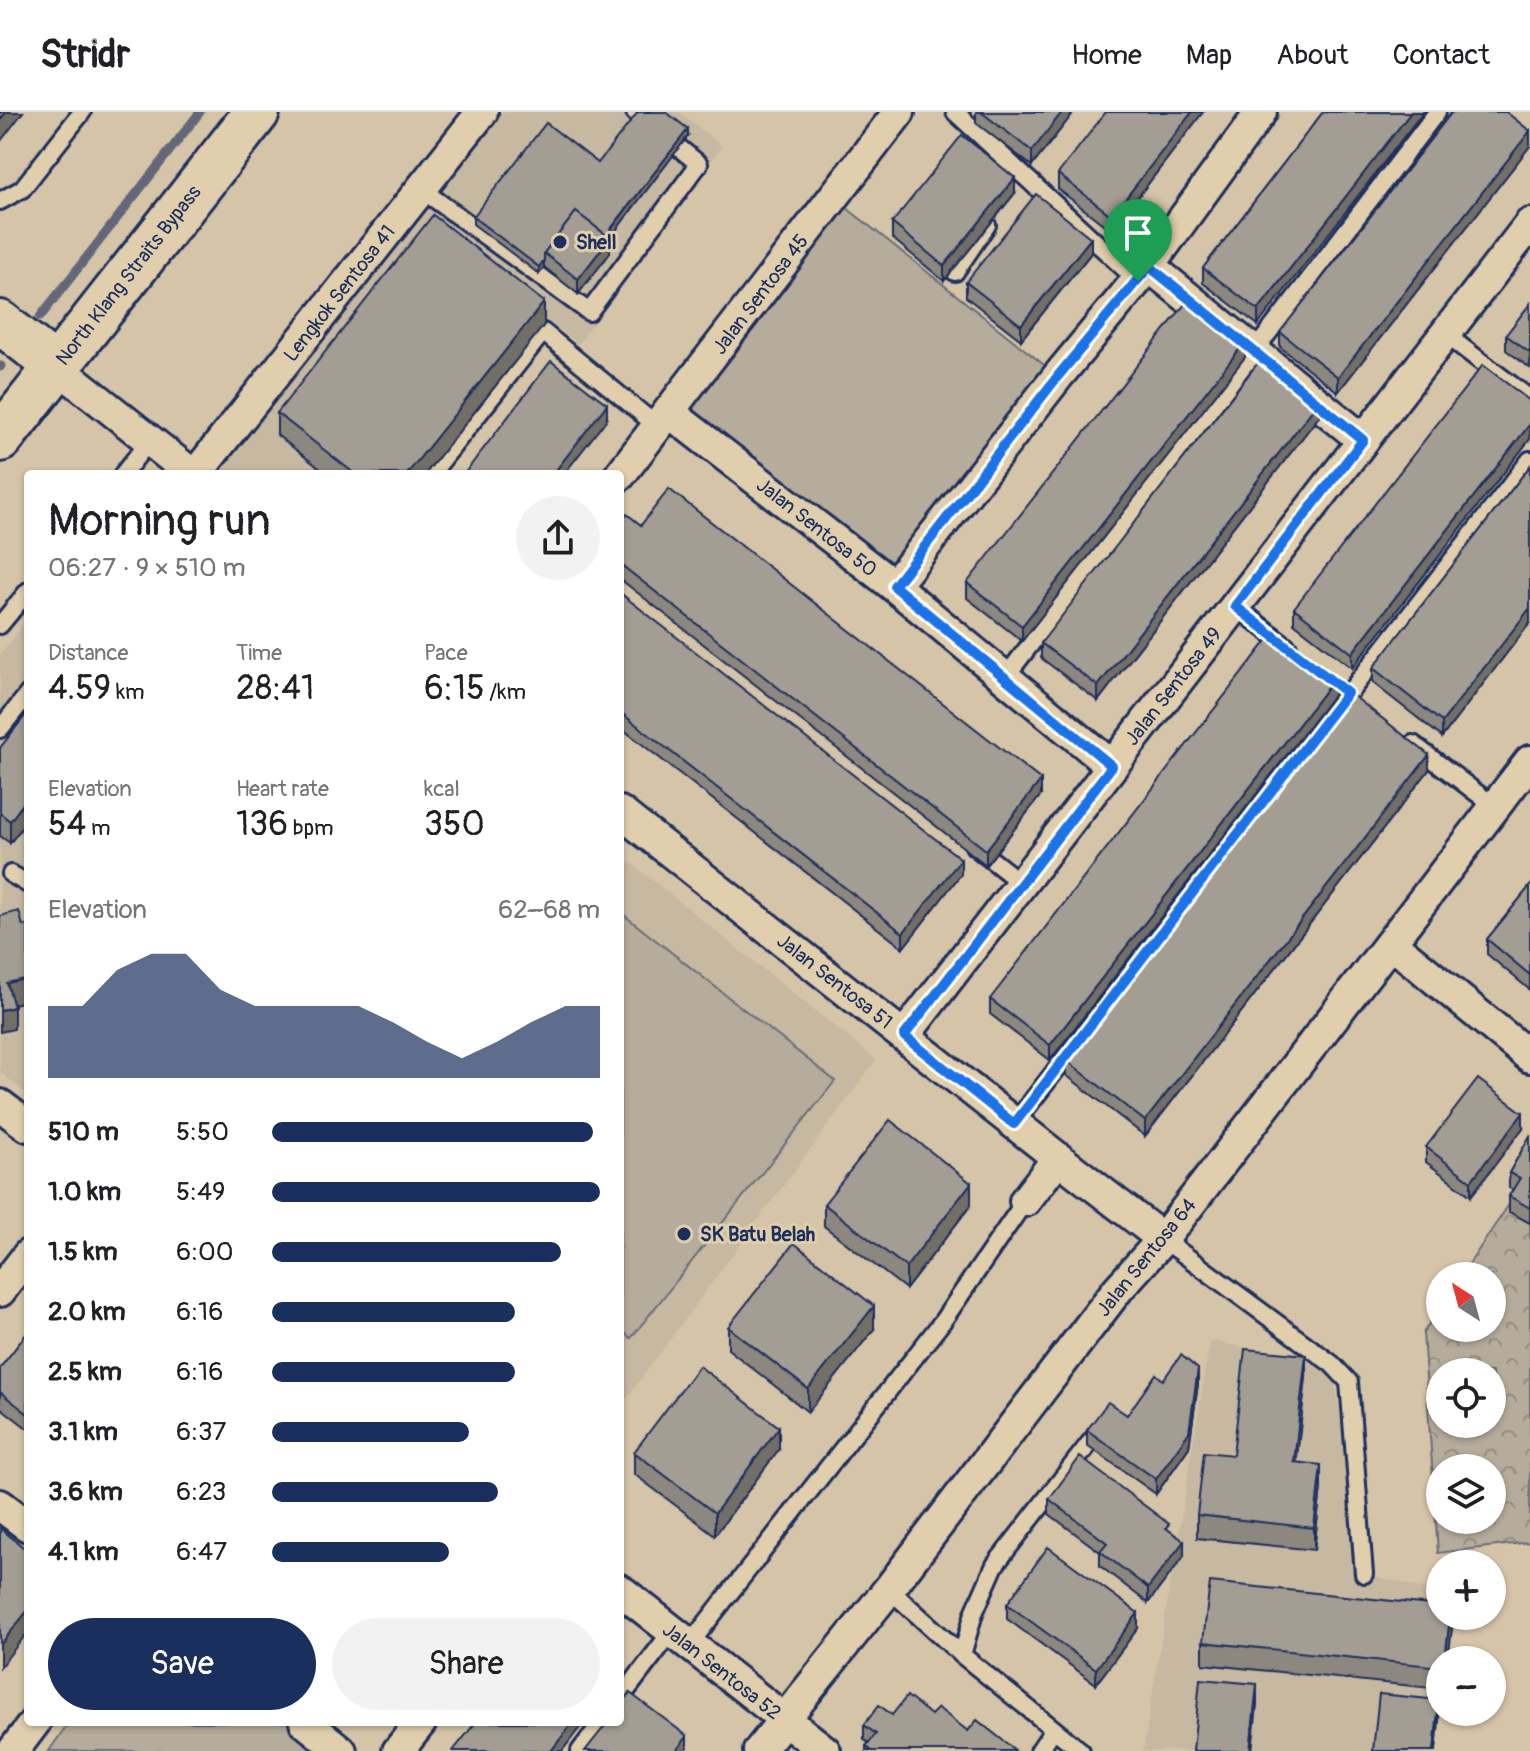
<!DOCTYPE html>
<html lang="en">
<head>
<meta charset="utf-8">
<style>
	:root { --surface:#fff; --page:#f2f2f2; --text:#202124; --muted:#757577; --line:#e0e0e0; --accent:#1b2f5e }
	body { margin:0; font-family:Pangolin,sans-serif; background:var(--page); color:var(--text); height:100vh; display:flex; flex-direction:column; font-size:30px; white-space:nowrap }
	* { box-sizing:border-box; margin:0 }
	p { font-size:26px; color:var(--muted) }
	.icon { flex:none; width:44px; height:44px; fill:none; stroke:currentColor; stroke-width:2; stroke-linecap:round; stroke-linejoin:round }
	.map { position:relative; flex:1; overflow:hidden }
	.sheet { position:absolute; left:24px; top:358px; width:600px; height:1256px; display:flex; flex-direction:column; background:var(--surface); border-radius:8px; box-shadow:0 2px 6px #0004 }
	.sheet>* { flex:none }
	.needle { width:52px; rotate:324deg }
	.controls { position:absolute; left:1426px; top:1150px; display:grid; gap:16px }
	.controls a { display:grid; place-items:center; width:80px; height:80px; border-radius:50%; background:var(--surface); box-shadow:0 2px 6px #0004; font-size:40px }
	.pin { position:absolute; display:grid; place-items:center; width:68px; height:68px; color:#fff; margin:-82px -34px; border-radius:50% 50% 50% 0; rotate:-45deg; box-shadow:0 0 8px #0007 }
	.pin .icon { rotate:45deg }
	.round { display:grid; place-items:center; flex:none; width:84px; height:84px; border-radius:42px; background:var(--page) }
	.head { display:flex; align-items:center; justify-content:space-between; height:136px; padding:0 24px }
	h1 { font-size:44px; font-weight:600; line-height:60px }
	.metrics { display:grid; grid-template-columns:repeat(3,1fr); gap:12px; height:136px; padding:8px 24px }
	.metrics div { display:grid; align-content:center }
	.metrics b { font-size:34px; font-weight:600 }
	.metrics small { font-size:22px; font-weight:400 }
	.metrics p { font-size:22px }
	.chart { height:224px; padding:16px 24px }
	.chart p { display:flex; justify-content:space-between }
	.chart svg { width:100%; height:144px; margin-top:8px; fill:var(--accent); opacity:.7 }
	.primary-button { display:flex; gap:16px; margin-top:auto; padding:16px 24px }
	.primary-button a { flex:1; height:92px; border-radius:48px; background:var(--accent); color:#fff; font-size:32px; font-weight:600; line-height:92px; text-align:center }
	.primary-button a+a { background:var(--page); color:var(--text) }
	ul { padding:0 24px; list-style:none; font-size:26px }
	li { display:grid; grid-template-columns:128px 96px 1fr; align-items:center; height:60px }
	li i { height:20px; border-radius:10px; background:var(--accent) }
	header { display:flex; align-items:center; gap:48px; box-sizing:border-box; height:112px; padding:0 40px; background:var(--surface); border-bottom:2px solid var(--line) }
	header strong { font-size:38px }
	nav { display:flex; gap:44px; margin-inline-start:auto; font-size:28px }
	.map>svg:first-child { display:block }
</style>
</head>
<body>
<header>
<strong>Stridr</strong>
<nav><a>Home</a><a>Map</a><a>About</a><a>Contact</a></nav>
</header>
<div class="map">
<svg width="1530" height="1639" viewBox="0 0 1530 1639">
	<defs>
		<pattern id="forest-crowns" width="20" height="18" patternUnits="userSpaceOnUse" patternTransform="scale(2)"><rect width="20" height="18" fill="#b6ac9b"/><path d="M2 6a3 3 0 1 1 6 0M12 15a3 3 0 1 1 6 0" fill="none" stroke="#938c82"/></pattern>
	</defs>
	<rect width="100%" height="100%" fill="#d5c4a7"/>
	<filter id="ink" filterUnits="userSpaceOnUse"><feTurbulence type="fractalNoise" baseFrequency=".0125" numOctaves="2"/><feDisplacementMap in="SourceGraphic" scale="16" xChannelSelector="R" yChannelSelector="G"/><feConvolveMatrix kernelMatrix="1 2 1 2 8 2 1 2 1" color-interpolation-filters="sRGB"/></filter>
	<g filter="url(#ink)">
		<g fill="#c6b8a1">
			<polygon points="499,0 679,0 722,34 578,232 548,209 423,362 215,362 213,360"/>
			<polygon points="28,507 28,983 0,960 0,543"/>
			<polygon points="620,742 876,948 620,1295"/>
			<polygon points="1210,1229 1332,1252 1364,1462 1440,1480 1440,1571 1436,1639 1143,1639"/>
		</g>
		<path fill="url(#forest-crowns)" stroke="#686e7c" stroke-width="2" fill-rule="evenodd" d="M1530,1061v369l-92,11 -15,-220 17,-26v21h52v-52h-31zM1440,1260h52v52h-52zM1440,1356h52v52h-52z"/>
		<g fill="#b6ac9b" stroke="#686e7c" stroke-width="2">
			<polygon points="833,85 1058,264 894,474 669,300"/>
			<polygon points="620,800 835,969 631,1226 620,1217"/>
			<polygon points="69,1610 294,1610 333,1639 49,1639"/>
		</g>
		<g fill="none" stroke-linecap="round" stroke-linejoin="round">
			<g stroke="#62677a" stroke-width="9">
				<polyline points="40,205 200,0"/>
				<polyline points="0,255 1,254"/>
			</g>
			<defs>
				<g id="lane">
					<polyline points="955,0 1138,169"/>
					<polyline points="421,77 589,200 699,52 635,0"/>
					<polyline points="0,89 22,77 82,0"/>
					<polyline points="955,160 987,113"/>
					<polyline points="1445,222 1530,287"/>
					<polyline points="123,362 150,328"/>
					<polyline points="431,362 543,220 657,314"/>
					<polyline points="1235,494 1288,535"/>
					<polyline points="0,513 28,479"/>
					<polyline points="1004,567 1437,0"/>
					<polyline points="0,617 28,582"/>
					<polyline points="1413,632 1495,695"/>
					<polyline points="974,734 1021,771"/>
					<polyline points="11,762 28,772"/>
					<polyline points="1014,1012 1530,348"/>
					<polyline points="1163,1127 1332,1252 1349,1270 1364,1462"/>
					<polyline points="889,1477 962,1543 1081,1639"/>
					<polyline points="689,1533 942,1210 1025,1089"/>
					<polyline points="962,1543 974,1501 995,1453 1092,1328"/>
					<polyline points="620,1587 672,1519"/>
					<polyline points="580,1639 602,1610"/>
					<polyline points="1039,1639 1053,1618"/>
				</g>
				<g id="street">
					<polyline points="1149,154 1363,328"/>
					<polyline points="56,254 192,362"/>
					<polyline points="669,300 894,474 1112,654"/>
					<polyline points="196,362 482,0"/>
					<polyline points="620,363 899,0"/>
					<polyline points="894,474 1058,264 1149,154 1261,0"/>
					<polyline points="620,700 1058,1046 1163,1127"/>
					<polyline points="1391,831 1530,945"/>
					<polyline points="904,924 1530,112"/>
					<polyline points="0,993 28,1014"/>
					<polyline points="1025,1089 1058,1046"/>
					<polyline points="0,1179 28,1143"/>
					<polyline points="0,1393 28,1414"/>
					<polyline points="620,1478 825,1639"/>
					<polyline points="305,1610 341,1639"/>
					<polyline points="13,1639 35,1610"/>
					<polyline points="398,1639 421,1610"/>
					<polyline points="759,1639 889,1477 1118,1177 1163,1127 1530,649"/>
				</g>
				<polyline id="secondary" points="0,210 56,254"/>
				<polyline id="highway" points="0,327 257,0"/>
			</defs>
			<use href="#lane" stroke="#1b2f5e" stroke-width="22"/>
			<use href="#street" stroke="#1b2f5e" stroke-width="36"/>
			<use href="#secondary" stroke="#1b2f5e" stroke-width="48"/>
			<use href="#highway" stroke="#1b2f5e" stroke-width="50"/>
			<use href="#lane" stroke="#e1ceac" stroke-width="16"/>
			<use href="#street" stroke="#e1ceac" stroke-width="30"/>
			<use href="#secondary" stroke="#e1ceac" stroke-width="42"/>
			<use href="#highway" stroke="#e1ceac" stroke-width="44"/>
		</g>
		<g fill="#8c877f" stroke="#1b2f5e" stroke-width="2">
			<polygon points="976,0 1074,0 1032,54 976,11"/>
			<polygon points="1203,0 1112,119 1058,77 1058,62"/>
			<polygon points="1323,0 1258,213 1203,171 1203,156"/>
			<polygon points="1530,18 1530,34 1338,280 1280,235 1280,220"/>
			<polygon points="688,24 610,126 610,141 578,182 544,155 539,162 473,112 473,105 598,51"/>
			<polygon points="1015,81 944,169 892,126 892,111"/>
			<polygon points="1091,141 1021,228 966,185 966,170"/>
			<polygon points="1530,192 1530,256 1506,238 1506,223"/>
			<polygon points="544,213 425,362 327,362 277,323 277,301"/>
			<polygon points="1245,245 1022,529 967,486 967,471"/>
			<polygon points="1530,289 1530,327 1352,556 1294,511 1294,496"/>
			<polygon points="1320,303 1098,589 1041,546 1041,531"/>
			<polygon points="1530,354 1530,511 1442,625 1373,571 1373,556"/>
			<polygon points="620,410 641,413 1041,683 986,753 620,467"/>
			<polygon points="620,481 961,762 903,836 620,615"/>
			<polygon points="1334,582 1050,948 990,902 990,887"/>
			<polygon points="28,600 28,707 10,731 0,724 0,636"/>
			<polygon points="1429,658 1145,1024 1066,963 1066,948"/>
			<polygon points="1530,774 1530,878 1487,842 1487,827"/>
			<polygon points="1523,1016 1471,1084 1426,1050 1426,1035"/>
			<polygon points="1530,1024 1530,1111 1509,1100 1509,1084 1513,1078 1509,1076 1509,1061"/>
			<polygon points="824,1092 971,1093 906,1177 824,1114"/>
			<polygon points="728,1215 874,1217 808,1300 728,1237"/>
			<polygon points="28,1220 28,1317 0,1295 0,1256"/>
			<polygon points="1306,1265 1296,1350 1321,1375 1314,1438 1197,1426 1197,1403 1233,1343"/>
			<polygon points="1163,1268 1198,1272 1189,1335 1156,1382 1087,1333 1087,1318 1127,1303"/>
			<polygon points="779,1337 715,1423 634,1362 634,1340"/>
			<polygon points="1049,1387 1169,1418 1184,1444 1148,1491 1100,1454 1100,1440 1049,1402"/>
			<polygon points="1007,1492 1138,1516 1096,1572 1007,1507"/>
			<polygon points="1452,1504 1452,1517 1440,1548 1440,1577 1203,1552 1203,1530"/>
			<polygon points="892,1603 931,1603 1015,1639 866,1639 866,1634 869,1631 864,1628 864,1613"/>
		</g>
		<g fill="#726e68" stroke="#1b2f5e" stroke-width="2">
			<polygon points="6,0 23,0 0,30 0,8"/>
			<polygon points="1062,0 1074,0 1032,54 1032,39"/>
			<polygon points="1192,0 1203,0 1112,119 1112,104"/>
			<polygon points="1411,0 1423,0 1258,213 1258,198"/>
			<polygon points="688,17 688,24 603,135 603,128"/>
			<polygon points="1530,19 1530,34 1338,280 1338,265"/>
			<polygon points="1015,66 1015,81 944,169 944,154"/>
			<polygon points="610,126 610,141 578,182 578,167"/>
			<polygon points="1091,126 1091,141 1021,228 1021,213"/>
			<polygon points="544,148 544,155 539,162 539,155"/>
			<polygon points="544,190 544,213 425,362 407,362"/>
			<polygon points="1245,230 1245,245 1022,529 1022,514"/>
			<polygon points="1320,288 1320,303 1098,589 1098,574"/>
			<polygon points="607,292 607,307 564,362 553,362"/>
			<polygon points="1530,312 1530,327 1352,556 1352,541"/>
			<polygon points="1530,496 1530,511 1442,625 1442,610"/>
			<polygon points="1334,567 1334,582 1050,948 1050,933"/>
			<polygon points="1429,643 1429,658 1145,1024 1145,1009"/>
			<polygon points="1041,668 1041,683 986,753 986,738"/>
			<polygon points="28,685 28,707 10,731 10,709"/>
			<polygon points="961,747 961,762 903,836 903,821"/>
			<polygon points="28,866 28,888 7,894 7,871"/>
			<polygon points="14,895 14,917 0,920 0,898"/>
			<polygon points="1523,1001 1523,1016 1471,1084 1471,1069"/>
			<polygon points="971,1071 971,1093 906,1177 906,1155"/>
			<polygon points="874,1194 874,1217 808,1300 808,1277"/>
			<polygon points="1306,1243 1306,1265 1294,1372 1294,1350"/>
			<polygon points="1198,1257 1198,1272 1189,1335 1156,1382 1156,1367"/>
			<polygon points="779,1315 779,1337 715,1423 715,1401"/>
			<polygon points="1321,1353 1321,1375 1314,1438 1314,1416"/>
			<polygon points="1184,1429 1184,1444 1148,1491 1148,1476"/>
			<polygon points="28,1498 28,1520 0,1555 0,1533"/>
			<polygon points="1138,1501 1138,1516 1096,1572 1096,1557"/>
			<polygon points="1450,1504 1452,1504 1452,1517 1448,1548 1445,1548"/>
			<polygon points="1257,1572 1257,1594 1252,1639 1250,1639"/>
			<polygon points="1439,1588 1439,1610 1436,1639 1434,1639"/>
			<polygon points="573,1610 584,1610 562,1639 551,1639"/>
			<polygon points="687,1624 687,1639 676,1639"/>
		</g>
		<g fill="#a39d94" stroke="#1b2f5e" stroke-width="2">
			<polygon points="0,0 6,0 0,8"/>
			<polygon points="638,0 666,0 688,17 606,123 576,100 544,141 544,148 539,155 473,105 546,11 598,51"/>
			<polygon points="981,0 1062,0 1032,39"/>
			<polygon points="1106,0 1192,0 1112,104 1058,62"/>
			<polygon points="1323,0 1411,0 1258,198 1203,156"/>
			<polygon points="1452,0 1506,0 1530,19 1338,265 1280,220"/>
			<polygon points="962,23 1015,66 944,154 892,111"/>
			<polygon points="1036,82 1091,126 1021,213 966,170"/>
			<polygon points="576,100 610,126 578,167 544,141"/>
			<polygon points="433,103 544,190 407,362 355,362 277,301"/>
			<polygon points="1189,187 1245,230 1022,514 967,471"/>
			<polygon points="1530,192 1530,241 1506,223"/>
			<polygon points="1263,244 1320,288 1098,574 1041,531"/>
			<polygon points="551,249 607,292 553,362 464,362"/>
			<polygon points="1483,253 1530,289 1530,312 1352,541 1294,496"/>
			<polygon points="1530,354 1530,496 1442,610 1373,556"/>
			<polygon points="669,377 1041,668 986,738 620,452 620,410 627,402 641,413"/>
			<polygon points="620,481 961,747 903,821 620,600"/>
			<polygon points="1273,521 1334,567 1050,933 990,887"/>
			<polygon points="1351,582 1429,643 1145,1009 1066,948"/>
			<polygon points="28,600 28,685 10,709 0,701 0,636"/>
			<polygon points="1530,774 1530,863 1487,827"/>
			<polygon points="19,799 23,814 28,813 28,866 7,871 14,895 0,898 0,804"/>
			<polygon points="1478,967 1523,1001 1471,1069 1426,1035"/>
			<polygon points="890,1008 971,1071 906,1155 824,1092"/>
			<polygon points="1530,1024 1530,1096 1509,1084 1520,1066 1509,1061"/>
			<polygon points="794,1131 874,1194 808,1277 728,1215"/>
			<polygon points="28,1220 28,1302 0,1280 0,1256"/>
			<polygon points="1245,1237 1306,1243 1294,1350 1321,1353 1314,1416 1197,1403 1204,1340 1233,1343"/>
			<polygon points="1181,1243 1198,1257 1189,1320 1156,1367 1087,1318 1108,1290 1127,1303 1156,1262 1163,1268"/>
			<polygon points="699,1254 779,1315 715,1401 634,1340"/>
			<polygon points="1080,1345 1169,1412 1166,1416 1184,1429 1148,1476 1100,1439 1107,1431 1049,1387"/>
			<polygon points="0,1416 28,1439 28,1498 0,1533"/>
			<polygon points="1048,1435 1138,1501 1096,1557 1007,1492"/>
			<polygon points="1210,1470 1440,1494 1440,1504 1450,1504 1445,1548 1440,1548 1440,1555 1203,1530"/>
			<polygon points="1200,1567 1257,1572 1250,1639 1193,1639"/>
			<polygon points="630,1581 687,1624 676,1639 585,1639 608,1610 620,1610 620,1594"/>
			<polygon points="1379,1582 1439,1588 1434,1639 1373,1639"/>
			<polygon points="907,1584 931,1603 938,1596 968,1619 977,1608 1015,1638 1014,1639 872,1639 866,1634 876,1622 864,1613 879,1593 892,1603"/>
			<polygon points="476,1610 573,1610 551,1639 453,1639"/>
		</g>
	</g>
	<g fill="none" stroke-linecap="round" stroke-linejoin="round" filter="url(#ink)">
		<defs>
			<polygon id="route" points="1149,154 1363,328 1235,494 1347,581 1014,1012 904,924 1112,654 894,474 1058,264"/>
		</defs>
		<use href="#route" stroke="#fff" stroke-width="16"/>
		<use href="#route" stroke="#1a73e8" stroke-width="10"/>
	</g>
	<g fill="#1b2f5e" stroke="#e1ceac" stroke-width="3">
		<circle cx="560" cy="130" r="8"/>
		<circle cx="684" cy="1122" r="8"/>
	</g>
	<g text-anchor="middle" stroke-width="6" stroke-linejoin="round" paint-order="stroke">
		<g font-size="20" font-weight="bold" fill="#1b2f5e" stroke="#e1ceac" text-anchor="start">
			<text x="576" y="137">Shell</text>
			<text x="700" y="1129">SK Batu Belah</text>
		</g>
		<g font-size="20" fill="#1b2f5e" stroke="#e1ceac">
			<text transform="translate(128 163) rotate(-52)" y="7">North Klang Straits Bypass</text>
			<text transform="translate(339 181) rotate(-52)" y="7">Lengkok Sentosa 41</text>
			<text transform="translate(760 182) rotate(-53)" y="7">Jalan Sentosa 45</text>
			<text transform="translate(817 415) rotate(38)" y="7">Jalan Sentosa 50</text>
			<text transform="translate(1173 574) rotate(-52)" y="7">Jalan Sentosa 49</text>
			<text transform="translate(835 869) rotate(38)" y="7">Jalan Sentosa 51</text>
			<text transform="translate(1146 1145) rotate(-51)" y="7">Jalan Sentosa 64</text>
			<text transform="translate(722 1559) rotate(38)" y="7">Jalan Sentosa 52</text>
		</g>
	</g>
</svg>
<div class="controls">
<a><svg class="needle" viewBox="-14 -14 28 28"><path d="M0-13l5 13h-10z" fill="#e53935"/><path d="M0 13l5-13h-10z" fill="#757577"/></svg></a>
<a><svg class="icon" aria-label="locate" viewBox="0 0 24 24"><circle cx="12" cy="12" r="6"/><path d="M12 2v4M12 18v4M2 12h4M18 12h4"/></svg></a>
<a><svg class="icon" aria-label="layers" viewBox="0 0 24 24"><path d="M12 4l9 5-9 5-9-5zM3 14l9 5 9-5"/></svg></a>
<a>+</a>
<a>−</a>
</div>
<div class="pin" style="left:1138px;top:169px;background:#1e9e55"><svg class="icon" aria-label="arrive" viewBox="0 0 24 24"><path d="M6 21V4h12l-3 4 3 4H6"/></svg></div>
<section class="sheet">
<div class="head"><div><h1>Morning run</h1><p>06:27 · 9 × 510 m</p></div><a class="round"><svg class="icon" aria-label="share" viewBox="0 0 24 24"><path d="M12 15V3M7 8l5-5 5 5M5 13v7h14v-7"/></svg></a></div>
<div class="metrics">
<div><p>Distance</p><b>4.59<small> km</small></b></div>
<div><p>Time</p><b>28:41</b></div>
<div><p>Pace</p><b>6:15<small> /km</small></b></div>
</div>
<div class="metrics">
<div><p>Elevation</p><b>54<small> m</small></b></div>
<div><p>Heart rate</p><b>136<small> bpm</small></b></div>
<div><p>kcal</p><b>350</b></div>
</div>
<div class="chart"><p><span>Elevation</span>62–68 m</p>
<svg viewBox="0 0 160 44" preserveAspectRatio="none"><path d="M0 44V22L10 22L20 11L30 6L40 6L50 17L60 22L70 22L80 22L90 22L100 27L110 33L120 38L130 33L140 27L150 22L160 22V44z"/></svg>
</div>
<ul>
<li><b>510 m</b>5:50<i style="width:98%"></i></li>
<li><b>1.0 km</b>5:49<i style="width:100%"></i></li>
<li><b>1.5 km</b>6:00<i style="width:88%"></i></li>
<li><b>2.0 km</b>6:16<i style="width:74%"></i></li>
<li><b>2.5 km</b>6:16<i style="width:74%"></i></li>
<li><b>3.1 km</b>6:37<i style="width:60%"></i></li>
<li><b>3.6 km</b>6:23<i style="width:69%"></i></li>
<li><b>4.1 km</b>6:47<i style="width:54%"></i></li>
</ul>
<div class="primary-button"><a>Save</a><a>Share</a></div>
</section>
</div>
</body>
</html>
